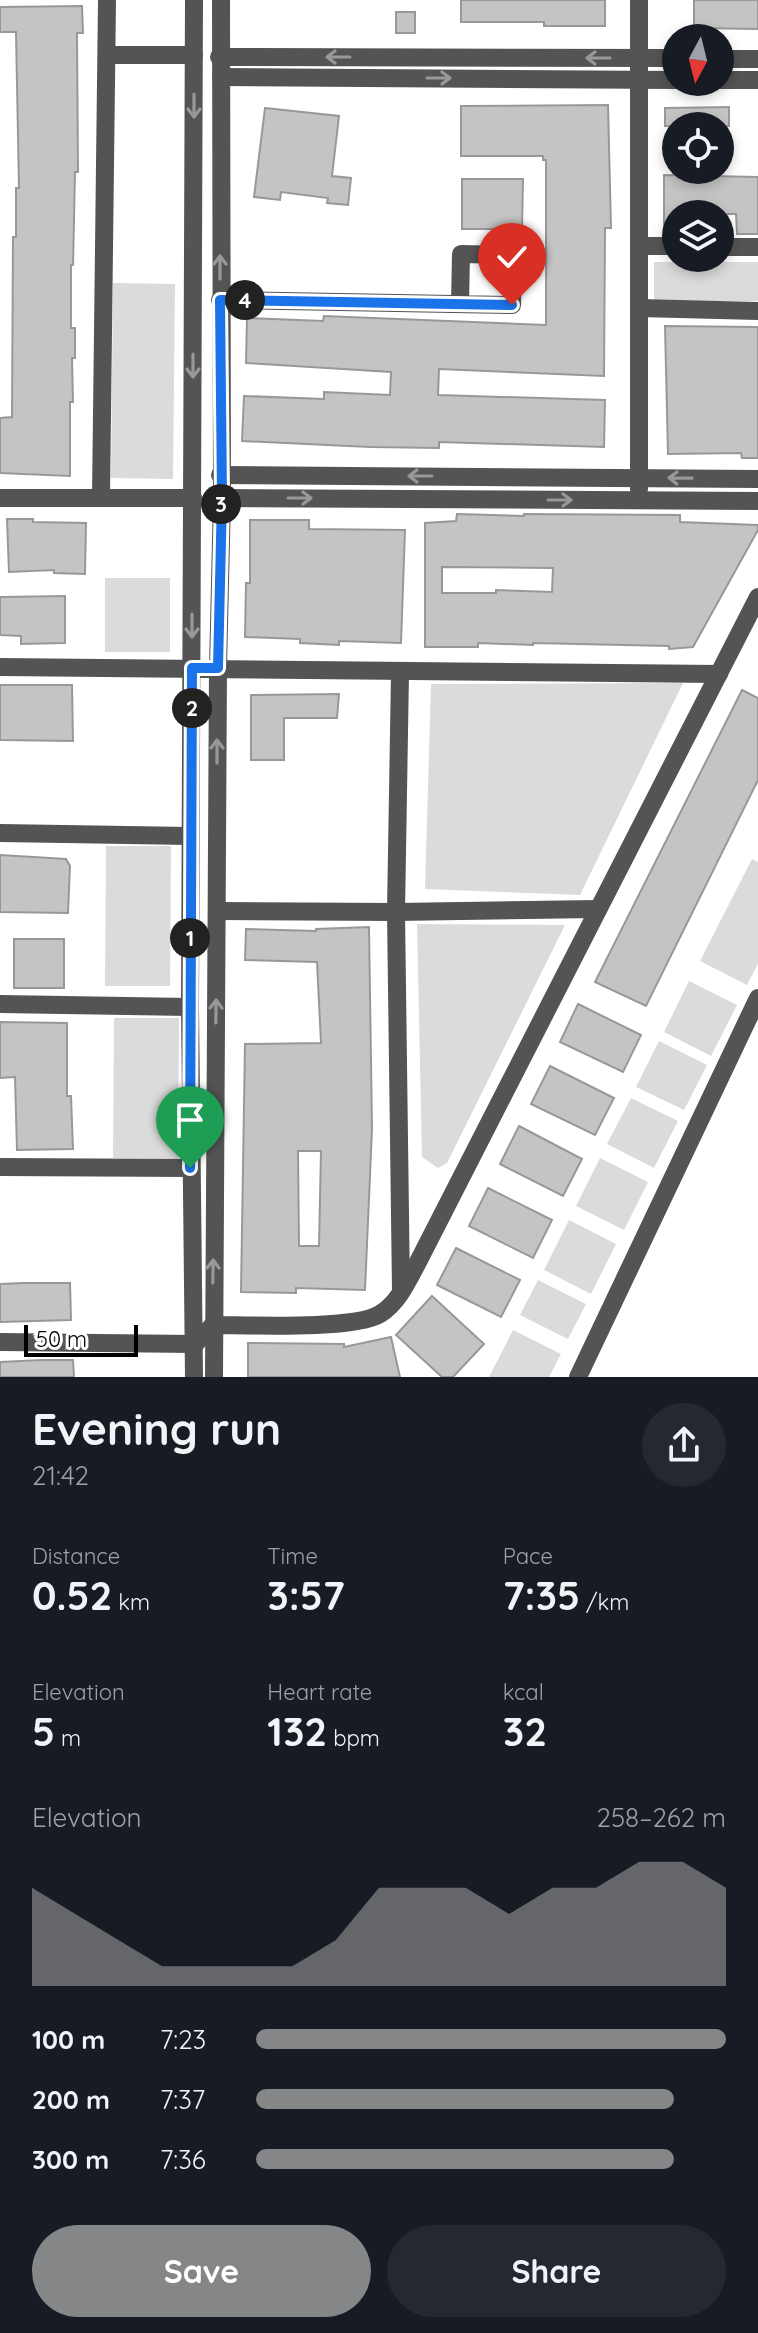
<!DOCTYPE html>
<html lang="en">
<head>
<meta charset="utf-8">
<style>
	:root { --surface:#171b24; --page:#242831; --text:#f1f3f6; --muted:#9ea1a6; --accent:#858687 }
	body { margin:0; font-family:Quicksand,sans-serif; background:var(--page); color:var(--text); height:100vh; display:flex; flex-direction:column; font-size:30px; white-space:nowrap }
	* { box-sizing:border-box; margin:0 }
	p { font-size:26px; color:var(--muted) }
	.icon { flex:none; width:44px; height:44px; fill:none; stroke:currentColor; stroke-width:2; stroke-linecap:round; stroke-linejoin:round }
	.map { position:relative; height:1377px; overflow:hidden }
	.side { display:flex; flex-direction:column; background:var(--surface); flex:1 }
	.side>* { flex:none }
	.needle { width:52px; rotate:187deg }
	.tools { position:absolute; left:662px; top:24px; display:grid; gap:16px }
	.tools a { display:grid; place-items:center; width:72px; height:72px; border-radius:50%; background:var(--surface); box-shadow:0 4px 12px #0003; font-size:40px }
	.scale { position:absolute; left:24px; bottom:20px; width:114px; box-sizing:border-box; padding-left:8px; border:4px solid #000; border-top:0; font-size:22px; line-height:28px; white-space:nowrap; color:#000; -webkit-text-stroke:6px #fff; paint-order:stroke }
	.pin { position:absolute; display:grid; place-items:center; width:68px; height:68px; color:#fff; margin:-82px -34px; border-radius:50% 50% 50% 0; rotate:-45deg; box-shadow:0 0 8px #0007 }
	.pin .icon { rotate:45deg }
	.km { position:absolute; width:40px; height:40px; margin:-20px; border-radius:50%; background:#222; color:#fff; font-size:22px; line-height:40px; text-align:center }
	.round { display:grid; place-items:center; flex:none; width:84px; height:84px; border-radius:42px; background:var(--page) }
	.head { display:flex; align-items:center; justify-content:space-between; height:136px; padding:0 32px }
	h1 { font-size:44px; font-weight:800; line-height:60px }
	.figures { display:grid; grid-template-columns:repeat(3,1fr); gap:12px; height:136px; padding:8px 32px }
	.figures div { display:grid; align-content:center }
	.figures b { font-size:40px; font-weight:800 }
	.figures small { font-size:22px; font-weight:400 }
	.figures p { font-size:22px }
	.chart { height:224px; padding:16px 32px }
	.chart p { display:flex; justify-content:space-between }
	.chart svg { width:100%; height:144px; margin-top:8px; fill:var(--accent); opacity:.7 }
	.cta { display:flex; gap:16px; margin-top:auto; padding:16px 32px }
	.cta a { flex:1; height:92px; border-radius:48px; background:var(--accent); color:#fff; font-size:32px; font-weight:800; line-height:92px; text-align:center }
	.cta a+a { background:var(--page); color:var(--text) }
	ul { padding:0 32px; list-style:none; font-size:26px }
	li { display:grid; grid-template-columns:128px 96px 1fr; align-items:center; height:60px }
	li i { height:20px; border-radius:10px; background:var(--accent) }
	.map>svg:first-child { display:block }
</style>
</head>
<body>
<div class="map">
<svg width="758" height="1377" viewBox="0 0 758 1377">
	<rect width="100%" height="100%" fill="#fff"/>
	<g fill="#dbdbdb">
		<rect x="654" y="262" width="104" height="39"/>
		<polygon points="113,283 175,284 173,479 111,478"/>
		<rect x="105" y="578" width="65" height="74"/>
		<polygon points="683,683 580,895 425,889 431,684"/>
		<polygon points="106,846 171,846 170,986 105,986"/>
		<polygon points="752,859 758,862 758,964 747,985 700,961"/>
		<polygon points="417,924 565,925 447,1163 438,1168 422,1157"/>
		<polygon points="689,981 737,1005 711,1056 664,1032"/>
		<polygon points="114,1018 179,1018 178,1159 113,1158"/>
		<polygon points="659,1041 707,1065 684,1110 636,1087"/>
		<polygon points="631,1098 678,1121 654,1168 607,1144"/>
		<polygon points="600,1158 648,1182 624,1230 576,1206"/>
		<polygon points="569,1220 616,1244 591,1294 544,1270"/>
		<polygon points="538,1280 586,1304 568,1339 520,1315"/>
		<polygon points="513,1330 561,1354 549,1377 489,1377"/>
	</g>
	<g fill="#c4c4c4" stroke="#989898" stroke-width="2" fill-rule="evenodd">
		<polygon points="461,0 605,0 605,26 544,26 544,22 461,22"/>
		<polygon points="694,0 758,0 758,29 694,28"/>
		<polygon points="82,6 83,33 77,33 78,172 75,172 73,265 71,265 71,328 75,328 75,358 72,358 73,402 70,402 70,476 0,473 0,418 12,417 13,237 16,237 16,188 19,188 16,32 0,32 0,7"/>
		<rect x="396" y="12" width="19" height="21"/>
		<polygon points="608,105 611,228 605,228 604,376 439,369 438,395 605,400 604,447 439,442 439,448 370,447 242,441 244,396 324,399 324,392 390,395 391,372 246,363 247,318 323,321 324,316 546,325 546,160 543,160 543,156 461,156 461,106"/>
		<polygon points="729,107 729,126 665,126 665,108"/>
		<polygon points="265,108 339,116 332,176 351,178 348,205 327,203 328,198 281,192 280,200 254,197"/>
		<polygon points="664,175 758,177 758,234 737,234 736,214 676,214 676,230 664,230"/>
		<polygon points="462,179 523,179 522,229 462,229"/>
		<polygon points="665,326 758,327 758,458 742,458 741,453 668,454"/>
		<path d="M457,514l67,2v-2l156,1v7l78,3v5l-65,117 -24,2v-3l-136,-3v2l-55,-2v4h-53v-124l31,-2zM442,567l111,1 -1,24 -56,-2v3h-54z"/>
		<polygon points="7,519 33,519 33,522 86,523 85,574 54,573 54,570 9,572"/>
		<polygon points="250,520 309,520 309,529 405,530 401,643 339,641 339,645 300,643 300,639 245,637 246,583 250,583"/>
		<polygon points="65,596 65,643 21,644 21,636 0,635 0,597"/>
		<polygon points="0,685 72,685 73,741 0,740"/>
		<polygon points="742,690 758,698 758,780 646,1006 595,982"/>
		<polygon points="339,694 337,718 284,718 284,760 251,760 251,695"/>
		<polygon points="0,855 66,859 70,866 68,913 0,912"/>
		<path d="M369,927l3,202 -7,161 -69,-2v5l-55,-1 4,-248 76,-1 -4,-81 -72,-2 1,-31 70,2v-2zM298,1151h23l-2,95h-20z"/>
		<rect x="14" y="939" width="50" height="49"/>
		<polygon points="578,1004 641,1035 623,1072 560,1042"/>
		<polygon points="0,1022 67,1023 67,1096 71,1096 73,1149 17,1150 15,1077 0,1078"/>
		<polygon points="550,1066 614,1098 595,1135 531,1104"/>
		<polygon points="519,1126 582,1159 563,1196 500,1164"/>
		<polygon points="488,1188 552,1220 533,1258 469,1226"/>
		<polygon points="456,1248 520,1280 501,1317 437,1285"/>
		<polygon points="23,1283 70,1283 71,1320 0,1322 0,1284"/>
		<polygon points="432,1296 484,1344 453,1377 442,1377 396,1335"/>
		<polygon points="391,1337 400,1377 248,1377 248,1343 344,1344 344,1347"/>
		<polygon points="42,1360 73,1360 74,1377 0,1377 0,1362"/>
	</g>
	<g fill="none" stroke-linecap="round" stroke-linejoin="round">
		<g stroke="#545454" stroke-width="18">
			<polyline points="194,0 190,1007 194,1377"/>
			<polyline points="107,55 194,55"/>
			<polyline points="219,57 676,58"/>
			<polyline points="720,59 758,59"/>
			<polyline points="221,77 676,80"/>
			<polyline points="720,80 758,80"/>
			<polyline points="639,246 676,246"/>
			<polyline points="720,247 758,247"/>
			<polyline points="220,300 512,305 513,255 461,254 460,304"/>
			<polyline points="639,308 758,311"/>
			<polyline points="220,475 758,479"/>
			<polyline points="639,489 639,0"/>
			<polyline points="101,497 107,0"/>
			<polyline points="0,498 193,498"/>
			<polyline points="222,498 758,501"/>
			<path d="M0,667c240,1 479,6 719,7"/>
			<polyline points="400,673 396,912 401,1290"/>
			<polyline points="0,833 190,836"/>
			<polyline points="217,911 396,912 598,909"/>
			<polyline points="0,1004 190,1007"/>
			<polyline points="0,1167 190,1168"/>
			<path d="M0,1342l195,2 18,-19c35,0 141,5 167,-11 18,-11 28,-33 37,-50l341,-667"/>
			<polyline points="214,1377 218,668 222,498 221,0"/>
			<polyline points="578,1377 758,998"/>
		</g>
	</g>
	<defs><path id="oneway-shaft" d="M-6 0H5M1.5-3L5.5 0L1.5 3" fill="none" stroke-width="1.6" stroke-linecap="round" stroke-linejoin="round" transform="scale(2)"/></defs>
	<g stroke="#989898">
		<use href="#oneway-shaft" transform="translate(338 57) rotate(-180)"/>
		<use href="#oneway-shaft" transform="translate(598 58) rotate(-180)"/>
		<use href="#oneway-shaft" transform="translate(439 78)"/>
		<use href="#oneway-shaft" transform="translate(194 106) rotate(90)"/>
		<use href="#oneway-shaft" transform="translate(220 267) rotate(-90)"/>
		<use href="#oneway-shaft" transform="translate(193 366) rotate(90)"/>
		<use href="#oneway-shaft" transform="translate(420 476) rotate(-180)"/>
		<use href="#oneway-shaft" transform="translate(680 478) rotate(-179)"/>
		<use href="#oneway-shaft" transform="translate(300 498)"/>
		<use href="#oneway-shaft" transform="translate(560 500)"/>
		<use href="#oneway-shaft" transform="translate(192 626) rotate(90)"/>
		<use href="#oneway-shaft" transform="translate(217 751) rotate(-90)"/>
		<use href="#oneway-shaft" transform="translate(216 1011) rotate(-89)"/>
		<use href="#oneway-shaft" transform="translate(213 1271) rotate(-89)"/>
	</g>
	<g fill="none" stroke-linecap="round" stroke-linejoin="round">
		<defs>
			<polyline id="route" points="190,1168 192,668 218,668 222,498 220,300 512,305"/>
		</defs>
		<use href="#route" stroke="#fff" stroke-width="16"/>
		<use href="#route" stroke="#1a73e8" stroke-width="10"/>
	</g>
</svg>
<div class="tools">
<a><svg class="needle" viewBox="-14 -14 28 28"><path d="M0-13l5 13h-10z" fill="#e53935"/><path d="M0 13l5-13h-10z" fill="#9ea1a6"/></svg></a>
<a><svg class="icon" aria-label="locate" viewBox="0 0 24 24"><circle cx="12" cy="12" r="6"/><path d="M12 2v4M12 18v4M2 12h4M18 12h4"/></svg></a>
<a><svg class="icon" aria-label="layers" viewBox="0 0 24 24"><path d="M12 4l9 5-9 5-9-5zM3 14l9 5 9-5"/></svg></a>
</div>
<div class="scale">50 m</div>
<div class="pin" style="left:190px;top:1168px;background:#1e9e55"><svg class="icon" aria-label="arrive" viewBox="0 0 24 24"><path d="M6 21V4h12l-3 4 3 4H6"/></svg></div>
<div class="pin" style="left:512px;top:305px;background:#d93025"><svg class="icon" aria-label="check" viewBox="0 0 24 24"><path d="M5 12l5 5 9-10"/></svg></div>
<b class="km" style="left:190px;top:938px">1</b>
<b class="km" style="left:192px;top:708px">2</b>
<b class="km" style="left:221px;top:504px">3</b>
<b class="km" style="left:245px;top:300px">4</b>
</div>
<section class="side">
<div class="head"><div><h1>Evening run</h1><p>21:42</p></div><a class="round"><svg class="icon" aria-label="share" viewBox="0 0 24 24"><path d="M12 15V3M7 8l5-5 5 5M5 13v7h14v-7"/></svg></a></div>
<div class="figures">
<div><p>Distance</p><b>0.52<small> km</small></b></div>
<div><p>Time</p><b>3:57</b></div>
<div><p>Pace</p><b>7:35<small> /km</small></b></div>
</div>
<div class="figures">
<div><p>Elevation</p><b>5<small> m</small></b></div>
<div><p>Heart rate</p><b>132<small> bpm</small></b></div>
<div><p>kcal</p><b>32</b></div>
</div>
<div class="chart"><p><span>Elevation</span>258–262 m</p>
<svg viewBox="0 0 160 44" preserveAspectRatio="none"><path d="M0 44V14L10 22L20 30L30 38L40 38L50 38L60 38L70 30L80 14L90 14L100 14L110 22L120 14L130 14L140 6L150 6L160 14V44z"/></svg>
</div>
<ul>
<li><b>100 m</b>7:23<i style="width:100%"></i></li>
<li><b>200 m</b>7:37<i style="width:89%"></i></li>
<li><b>300 m</b>7:36<i style="width:89%"></i></li>
</ul>
<div class="cta"><a>Save</a><a>Share</a></div>
</section>
</body>
</html>
